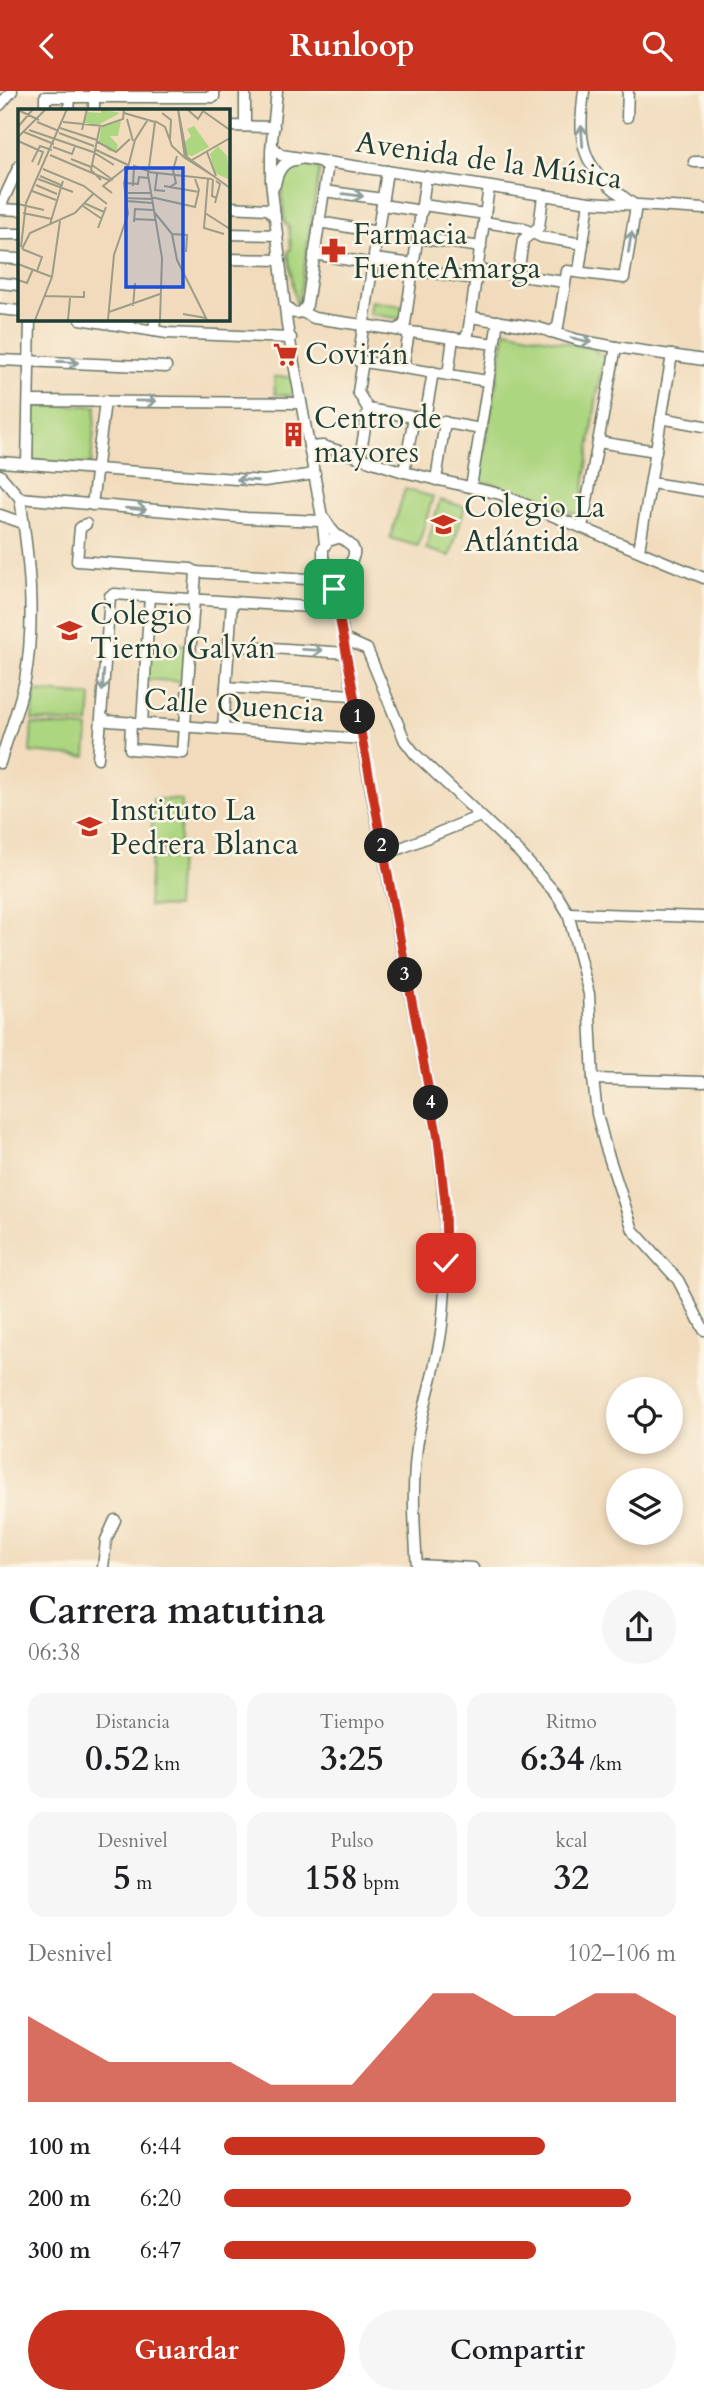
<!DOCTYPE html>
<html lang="es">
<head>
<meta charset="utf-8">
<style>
	:root { --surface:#fff; --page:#f6f6f6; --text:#202124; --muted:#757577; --accent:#c8321e }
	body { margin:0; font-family:Cardo,serif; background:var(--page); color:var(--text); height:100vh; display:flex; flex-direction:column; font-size:26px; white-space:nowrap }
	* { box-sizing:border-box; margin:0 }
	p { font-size:23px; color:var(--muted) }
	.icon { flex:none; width:38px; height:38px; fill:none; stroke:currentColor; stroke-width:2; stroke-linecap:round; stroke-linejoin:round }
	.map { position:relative; height:1476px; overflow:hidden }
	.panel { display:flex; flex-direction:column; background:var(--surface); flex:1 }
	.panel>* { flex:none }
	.buttons { position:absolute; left:606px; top:1286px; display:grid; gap:14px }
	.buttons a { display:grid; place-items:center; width:77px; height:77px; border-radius:50%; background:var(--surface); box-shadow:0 4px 10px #0003; font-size:35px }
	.pin { position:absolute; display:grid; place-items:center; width:60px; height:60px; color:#fff; margin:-30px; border-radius:14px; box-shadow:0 4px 10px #0006 }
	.km { position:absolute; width:35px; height:35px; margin:-18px; border-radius:50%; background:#222; color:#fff; font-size:19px; line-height:35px; text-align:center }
	.round { display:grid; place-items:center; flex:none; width:74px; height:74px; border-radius:37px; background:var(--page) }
	.overview { display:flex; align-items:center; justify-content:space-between; height:119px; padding:0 28px }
	h1 { font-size:38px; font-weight:700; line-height:52px }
	.stats { display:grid; grid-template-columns:repeat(3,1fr); gap:10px; height:119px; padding:7px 28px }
	.stats div { display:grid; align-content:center; border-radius:18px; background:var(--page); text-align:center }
	.stats b { font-size:35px; font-weight:700 }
	.stats small { font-size:19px; font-weight:400 }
	.stats p { font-size:19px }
	.chart { height:196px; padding:14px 28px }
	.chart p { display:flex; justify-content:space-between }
	.chart svg { width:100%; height:126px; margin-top:7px; fill:var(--accent); opacity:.7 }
	.primary-button { display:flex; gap:14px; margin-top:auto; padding:14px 28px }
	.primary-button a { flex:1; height:80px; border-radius:42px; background:var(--accent); color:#fff; font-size:28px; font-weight:700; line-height:80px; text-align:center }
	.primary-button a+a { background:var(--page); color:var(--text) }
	ul { padding:0 28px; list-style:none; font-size:23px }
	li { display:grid; grid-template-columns:112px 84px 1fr; align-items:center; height:52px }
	li i { height:18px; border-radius:9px; background:var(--accent) }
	header { display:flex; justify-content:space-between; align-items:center; height:91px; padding:0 28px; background:var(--accent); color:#fff; font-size:32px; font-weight:700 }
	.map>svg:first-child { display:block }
</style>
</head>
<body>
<header><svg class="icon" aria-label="back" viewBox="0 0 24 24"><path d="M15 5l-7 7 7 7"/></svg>Runloop<svg class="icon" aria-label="search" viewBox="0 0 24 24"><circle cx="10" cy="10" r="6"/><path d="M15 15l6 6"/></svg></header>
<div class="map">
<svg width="704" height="1477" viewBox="0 0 704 1477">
	<rect width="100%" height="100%" fill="#fcf5e5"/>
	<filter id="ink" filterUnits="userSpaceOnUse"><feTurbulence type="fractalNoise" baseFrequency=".0143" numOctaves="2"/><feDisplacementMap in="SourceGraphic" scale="14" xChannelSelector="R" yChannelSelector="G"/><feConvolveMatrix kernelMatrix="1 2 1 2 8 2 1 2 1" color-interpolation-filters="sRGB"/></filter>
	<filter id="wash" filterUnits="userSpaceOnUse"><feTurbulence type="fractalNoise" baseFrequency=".00686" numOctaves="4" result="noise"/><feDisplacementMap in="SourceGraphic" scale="28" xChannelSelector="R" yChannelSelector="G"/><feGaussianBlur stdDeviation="1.57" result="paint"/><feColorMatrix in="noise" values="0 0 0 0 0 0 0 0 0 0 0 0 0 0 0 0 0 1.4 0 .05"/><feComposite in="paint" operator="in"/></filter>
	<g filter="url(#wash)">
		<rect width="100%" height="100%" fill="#f1dbbc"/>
		<g fill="#add681" stroke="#668a5a" stroke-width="2">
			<polygon points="294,73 320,77 298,213 296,214 288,161 291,158 289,136 285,132 281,97 284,80"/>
			<polygon points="371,210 404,215 403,228 369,223"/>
			<polygon points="506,239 596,258 596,262 605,264 598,296 580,425 494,393 478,391"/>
			<polygon points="274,286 292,286 297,305 275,303"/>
			<polygon points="33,315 96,315 91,374 33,369"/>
			<polygon points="405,398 433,406 418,455 390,447"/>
			<polygon points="440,409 465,416 450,465 426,458"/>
			<polygon points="144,551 191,554 189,591 141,588"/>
			<polygon points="35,600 91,605 89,633 32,629"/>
			<polygon points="32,633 88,637 86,666 30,661"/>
			<polygon points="153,708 182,709 179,760 151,759"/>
			<polygon points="151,765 179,767 176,816 148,815"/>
		</g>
	</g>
	<g filter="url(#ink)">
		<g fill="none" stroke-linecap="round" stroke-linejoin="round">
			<defs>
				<g id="minor">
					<polyline points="277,0 271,59 271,90 287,234 322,426 325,453"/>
					<polyline points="0,14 12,0"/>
					<polyline points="45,19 45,6 214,6 214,0"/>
					<polyline points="69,19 70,6"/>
					<polyline points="94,19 94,1"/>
					<polyline points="627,26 628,0"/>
					<polyline points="228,35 274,36"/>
					<polyline points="245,35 245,0"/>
					<polyline points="272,55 281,64 589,111 704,118"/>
					<polyline points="694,71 704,71"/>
					<polyline points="387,80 358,270 488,290"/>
					<path d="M275,94c2,-12 7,-25 22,-25"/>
					<polyline points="324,100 383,108"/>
					<polyline points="382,114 422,120"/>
					<polyline points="423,114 485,123"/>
					<polyline points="0,116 19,75"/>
					<polyline points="228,116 268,118 275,126"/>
					<polyline points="0,118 19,119"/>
					<polyline points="319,131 378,141"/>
					<polyline points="484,131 522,137 541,146 583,153"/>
					<polyline points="0,143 19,143"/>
					<polyline points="228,143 278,144"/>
					<polyline points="418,147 481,156"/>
					<polyline points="314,163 373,173"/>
					<polyline points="0,167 19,168"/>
					<polyline points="228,168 280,169"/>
					<polyline points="374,168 414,173"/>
					<polyline points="413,179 476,188"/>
					<polyline points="477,179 565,191"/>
					<polyline points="579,180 589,111"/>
					<polyline points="518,184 523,149 539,136 543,105"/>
					<polyline points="0,192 19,194"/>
					<path d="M287,216c3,6 8,7 15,5l5,-7 20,-135 -3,-6 -5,-3"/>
					<polyline points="0,218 19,220"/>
					<polyline points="302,221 314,227 494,253"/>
					<polyline points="471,226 539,237 578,249 616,256 704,269"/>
					<polyline points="80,228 167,242 291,247"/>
					<polyline points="397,239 405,233 426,86"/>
					<polyline points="154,240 155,228"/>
					<path d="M550,241l8,-5 9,-56 57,7 12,-72c-51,-36 -60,-53 -52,-115"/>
					<polyline points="462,249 468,243 489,96"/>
					<polyline points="0,269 166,276"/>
					<polyline points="403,277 409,241"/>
					<polyline points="448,284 453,247"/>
					<polyline points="29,310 301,312"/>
					<polyline points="368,318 481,338"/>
					<polyline points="661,327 704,335"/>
					<polyline points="425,328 433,281"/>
					<polyline points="598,351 656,360"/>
					<polyline points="309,356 323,355 404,381 500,403 704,487"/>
					<polyline points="360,367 368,318 358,301 363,270"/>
					<polyline points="0,371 264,390 315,383"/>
					<polyline points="27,373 30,228"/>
					<polyline points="404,381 414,326"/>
					<polyline points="0,384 20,407"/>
					<polyline points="436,389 445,331"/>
					<polyline points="651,392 704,400"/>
					<polyline points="471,396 498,230"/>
					<polyline points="20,407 247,427 321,430"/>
					<polyline points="92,414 105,310"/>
					<polyline points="0,424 23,432"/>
					<path d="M323,426c4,4 6,10 10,14 7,10 28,12 19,29 -5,10 -11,14 -13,25"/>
					<polyline points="86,433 80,437 77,470 191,478 196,481 183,662 130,658 131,631"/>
					<polyline points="582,436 616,256"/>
					<path d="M341,446l-13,4 -5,7v9l13,33 17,105 85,444c7,62 11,123 4,186 -4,37 -17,73 -23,109 -8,45 -5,89 -2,134"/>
					<polyline points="639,459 672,264"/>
					<polyline points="196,481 340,490"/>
					<polyline points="344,548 367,558 405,650 415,663 519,761 557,804 568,822 589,903 593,988 597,1023 605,1054 633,1139 678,1189 704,1239"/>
					<polyline points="229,554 346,562"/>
					<polyline points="226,596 353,604"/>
					<polyline points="102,627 108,630 362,648"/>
					<polyline points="142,632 150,505"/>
					<polyline points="223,638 232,511"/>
					<polyline points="98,667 110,505 114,503 339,518"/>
					<path d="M0,672c8,-28 19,-55 25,-83 11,-61 4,-122 -5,-182"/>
					<polyline points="384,764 480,725"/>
					<polyline points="568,822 704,826"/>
					<polyline points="593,988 704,991"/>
					<polyline points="417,1474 473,1477"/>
					<polyline points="103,1477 106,1449 115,1429"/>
				</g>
			</defs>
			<use href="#minor" stroke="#687464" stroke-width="13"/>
			<use href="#minor" stroke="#fff" stroke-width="10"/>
		</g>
		<defs><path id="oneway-shaft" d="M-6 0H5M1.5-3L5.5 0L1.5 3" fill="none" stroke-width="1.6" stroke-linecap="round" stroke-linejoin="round" transform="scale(1.75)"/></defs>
		<g stroke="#8f9e9a">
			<use href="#oneway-shaft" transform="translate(582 45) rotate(-94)"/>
			<use href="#oneway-shaft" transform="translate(353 104) rotate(8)"/>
			<use href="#oneway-shaft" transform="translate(630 151) rotate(-81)"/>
			<use href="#oneway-shaft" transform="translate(581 249) rotate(13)"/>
			<use href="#oneway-shaft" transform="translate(68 271) rotate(3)"/>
			<use href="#oneway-shaft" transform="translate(146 310) rotate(1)"/>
			<use href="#oneway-shaft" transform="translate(247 389) rotate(-176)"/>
			<use href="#oneway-shaft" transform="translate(136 418) rotate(5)"/>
			<use href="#oneway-shaft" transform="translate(312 559) rotate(3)"/>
			<use href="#oneway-shaft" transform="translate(103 590) rotate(94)"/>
		</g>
	</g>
	<g fill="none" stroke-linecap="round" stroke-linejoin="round" filter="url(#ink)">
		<defs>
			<polyline id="route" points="334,498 438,1048 445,1111 446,1172"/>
		</defs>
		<use href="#route" stroke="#fff" stroke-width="14"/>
		<use href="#route" stroke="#c8321e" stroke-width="9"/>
	</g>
	<defs>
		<symbol id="pharmacy-bare" viewBox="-9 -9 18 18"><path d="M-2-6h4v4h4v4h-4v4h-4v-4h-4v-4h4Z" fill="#c8321e" stroke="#fcf5e5" stroke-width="2.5" paint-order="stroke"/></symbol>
		<symbol id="supermarket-bare" viewBox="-9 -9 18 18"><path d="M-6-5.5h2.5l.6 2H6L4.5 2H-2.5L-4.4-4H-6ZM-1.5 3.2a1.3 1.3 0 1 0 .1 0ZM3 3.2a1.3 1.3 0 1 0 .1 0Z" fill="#c8321e" stroke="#fcf5e5" stroke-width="2.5" paint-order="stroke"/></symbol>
		<symbol id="building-bare" viewBox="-9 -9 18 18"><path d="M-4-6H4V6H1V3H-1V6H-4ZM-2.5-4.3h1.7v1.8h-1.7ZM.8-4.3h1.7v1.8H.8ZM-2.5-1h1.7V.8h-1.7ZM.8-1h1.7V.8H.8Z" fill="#c8321e" stroke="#fcf5e5" stroke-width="2.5" paint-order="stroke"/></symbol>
		<symbol id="school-bare" viewBox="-9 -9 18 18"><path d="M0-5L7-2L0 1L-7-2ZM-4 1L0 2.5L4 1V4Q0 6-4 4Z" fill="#c8321e" stroke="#fcf5e5" stroke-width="2.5" paint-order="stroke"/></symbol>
		<symbol id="university-bare" viewBox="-9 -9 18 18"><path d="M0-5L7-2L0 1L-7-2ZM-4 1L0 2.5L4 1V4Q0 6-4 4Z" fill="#c8321e" stroke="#fcf5e5" stroke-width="2.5" paint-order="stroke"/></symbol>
	</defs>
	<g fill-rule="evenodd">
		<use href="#pharmacy-bare" x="316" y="142" width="35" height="35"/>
		<use href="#supermarket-bare" x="268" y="246" width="35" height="35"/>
		<use href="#building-bare" x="276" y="326" width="35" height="35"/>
		<use href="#school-bare" x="426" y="416" width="35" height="35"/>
		<use href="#school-bare" x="52" y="522" width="35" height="35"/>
		<use href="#university-bare" x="72" y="718" width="35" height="35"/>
	</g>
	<g text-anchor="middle" stroke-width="5" stroke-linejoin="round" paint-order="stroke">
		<g font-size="30" fill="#1f3d34" stroke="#fcf5e5">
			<text transform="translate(489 69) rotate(8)" y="10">Avenida de la Música</text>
			<text transform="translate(234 614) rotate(4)" y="10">Calle Quencia</text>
		</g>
		<g font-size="30" fill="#1f3d34" stroke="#fcf5e5" text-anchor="start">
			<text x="353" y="153">Farmacia<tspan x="353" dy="34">FuenteAmarga</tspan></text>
			<text x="305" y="273">Covirán</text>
			<text x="314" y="337">Centro de<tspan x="314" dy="34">mayores</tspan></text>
			<text x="464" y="426">Colegio La<tspan x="464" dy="34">Atlántida</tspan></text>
			<text x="90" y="533">Colegio<tspan x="90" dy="34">Tierno Galván</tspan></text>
			<text x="110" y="729">Instituto La<tspan x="110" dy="34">Pedrera Blanca</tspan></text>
		</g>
	</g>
	<g transform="translate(18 18)">
		<rect width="212" height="212" fill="#f1dbbc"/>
		<path d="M83,0l19,4 -22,12 -14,-2 3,-11 14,1zM103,12l-3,15h-8l8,9 -2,7 -7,-1 -10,-10 2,-14zM176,17l15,21 -17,9 -5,-1 -2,-13 6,-6 -4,-7zM200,37l9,10 3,24 -15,-7 -5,-19z" fill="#add681"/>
		<path fill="none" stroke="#9d9c86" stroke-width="2" d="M160,0l7,49 30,19M160,0l9,48 43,31M169,0l11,10 5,-8M0,1l21,10M185,2l27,19M106,4l31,9M144,4l9,7 -1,19M109,10l6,22M137,12l10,6 7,19 13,12M19,13l22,9M45,13l40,4 20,-7 1,-10M137,13l-7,53 14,83 -2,62M82,17l-9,44 10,10M0,18l15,-18M42,19l37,12M11,21l64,22 21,13M64,21l5,-21M6,23l30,12M41,24l35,13M0,28l28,-28M0,32l25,11 -5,13M78,32l20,11 14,-13M35,38l19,7 3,-8M76,40l34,16M189,43l9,24M32,46l61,26M53,50l20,8M174,51l38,-22M14,53l8,-16 12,4M74,56l21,15M25,60l41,17 23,18M130,63l64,7M139,65l-2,16 10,1M22,67l21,9M20,70l35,13M190,70l-4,49 20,6M195,70l-1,17 5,2M106,74l14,1 1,-7 9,1M18,76l21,9M115,77l1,-20 14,5M146,77l35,6M152,78l6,-4 -3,-13 4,-14M14,82l24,9M94,84l-9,-7 25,-20M110,84h22M133,88l44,10 4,-17 -4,-11M107,89l26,1M109,92l25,2M66,94l20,9M197,94l5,-19 -4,-3M0,95l26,6M65,97l19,13M5,104l29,6M137,104l17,21 5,26 30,60M187,104l25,16M116,110l21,1M116,113l1,-13 18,1M32,115l13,-43M80,119l8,-21M154,125l15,1 -1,17M3,138l5,-44 41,-94M4,140l8,-16 45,-20 19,-20M4,140l20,8 -5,14M0,155l34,13M0,171l9,3 6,-14M26,187l40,1v-6M115,197l2,-23M91,203l51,-18M165,205l23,4M17,211l17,-43 8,-56M50,211l2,-22M90,211l6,-65 14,-41 -4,-31 11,-43 12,-19"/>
		<path fill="#1d4ed8" fill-opacity="0.15" stroke="#1d4ed8" stroke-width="3.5" d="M108,59h57v119h-57z"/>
		<rect width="212" height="212" fill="none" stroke="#1f3d34" stroke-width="3.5"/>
	</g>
</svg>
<div class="buttons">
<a><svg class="icon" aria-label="locate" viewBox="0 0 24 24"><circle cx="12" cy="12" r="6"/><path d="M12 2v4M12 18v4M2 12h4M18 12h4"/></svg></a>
<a><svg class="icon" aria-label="layers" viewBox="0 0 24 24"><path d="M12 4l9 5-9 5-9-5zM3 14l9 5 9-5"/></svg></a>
</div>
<div class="pin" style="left:334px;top:498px;background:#1e9e55"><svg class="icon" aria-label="arrive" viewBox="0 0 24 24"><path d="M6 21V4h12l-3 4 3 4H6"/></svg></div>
<div class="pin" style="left:446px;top:1172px;background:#d93025"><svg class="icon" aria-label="check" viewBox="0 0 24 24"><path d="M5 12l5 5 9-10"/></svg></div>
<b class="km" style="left:358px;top:626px">1</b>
<b class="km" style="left:382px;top:755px">2</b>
<b class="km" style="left:405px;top:884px">3</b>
<b class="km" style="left:431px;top:1012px">4</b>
</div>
<section class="panel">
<div class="overview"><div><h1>Carrera matutina</h1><p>06:38</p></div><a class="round"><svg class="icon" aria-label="share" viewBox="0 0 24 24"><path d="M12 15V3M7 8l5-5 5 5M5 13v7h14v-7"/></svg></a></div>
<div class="stats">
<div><p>Distancia</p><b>0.52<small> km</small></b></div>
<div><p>Tiempo</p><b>3:25</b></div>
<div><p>Ritmo</p><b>6:34<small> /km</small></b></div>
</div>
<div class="stats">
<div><p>Desnivel</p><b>5<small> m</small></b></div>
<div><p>Pulso</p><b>158<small> bpm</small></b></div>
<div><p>kcal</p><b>32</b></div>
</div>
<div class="chart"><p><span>Desnivel</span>102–106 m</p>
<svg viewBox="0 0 160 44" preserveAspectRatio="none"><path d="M0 44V14L10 22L20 30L30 30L40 30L50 30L60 38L70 38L80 38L90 22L100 6L110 6L120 14L130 14L140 6L150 6L160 14V44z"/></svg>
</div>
<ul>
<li><b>100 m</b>6:44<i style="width:71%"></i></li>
<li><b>200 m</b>6:20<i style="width:90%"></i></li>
<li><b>300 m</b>6:47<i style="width:69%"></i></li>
</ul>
<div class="primary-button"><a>Guardar</a><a>Compartir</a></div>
</section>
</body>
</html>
